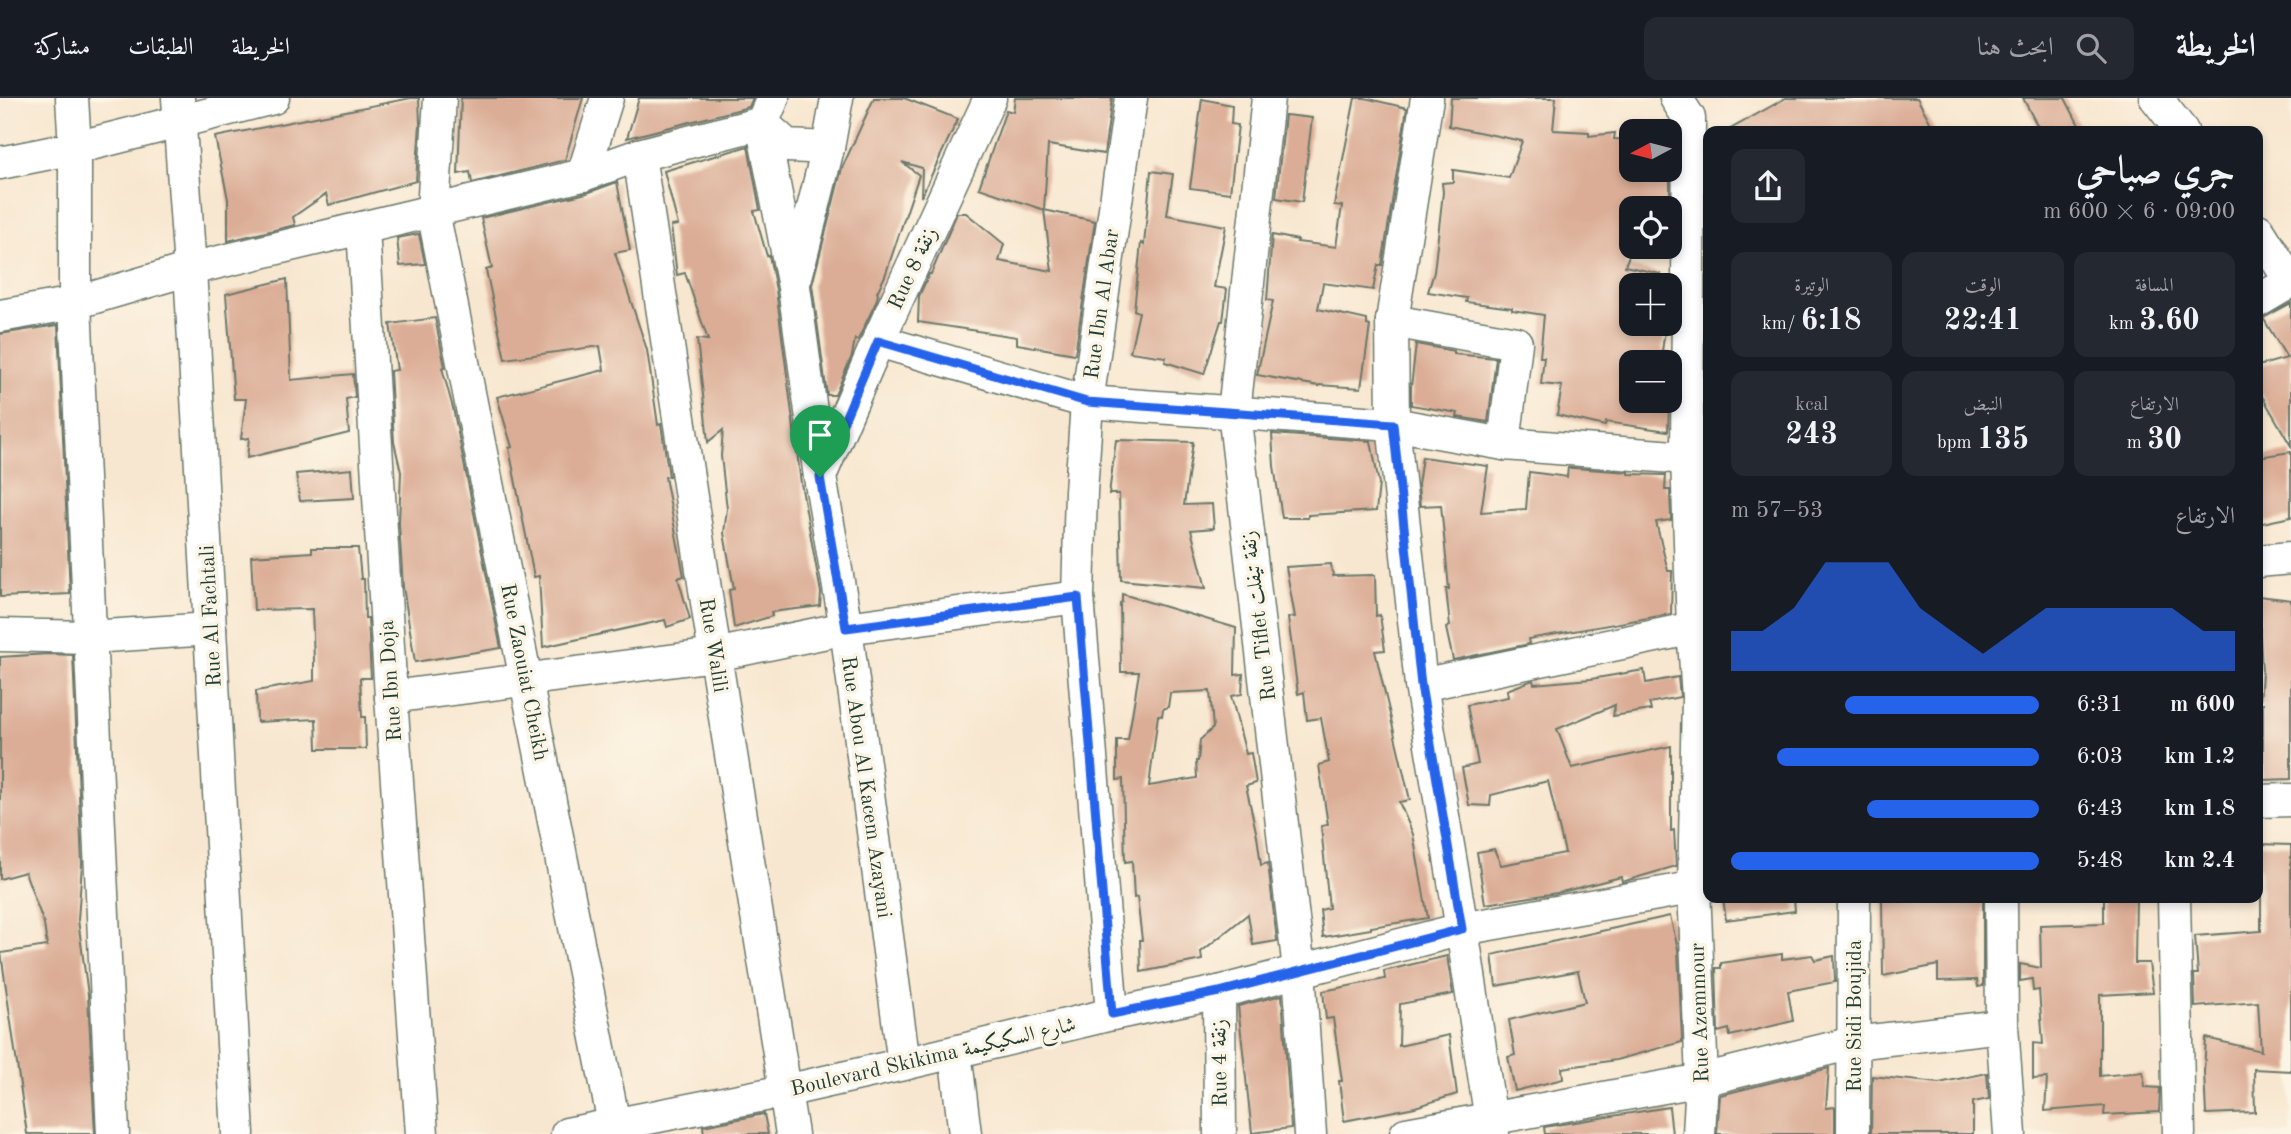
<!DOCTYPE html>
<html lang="ar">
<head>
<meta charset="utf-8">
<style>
	:root { --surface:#171b24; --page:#242831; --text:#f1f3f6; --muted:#9ea1a6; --line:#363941; --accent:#2563eb }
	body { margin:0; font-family:"Old Standard TT",Amiri,serif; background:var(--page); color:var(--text); direction:rtl; height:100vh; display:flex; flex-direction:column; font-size:26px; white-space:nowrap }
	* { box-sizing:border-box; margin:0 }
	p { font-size:23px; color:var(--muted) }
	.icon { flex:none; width:38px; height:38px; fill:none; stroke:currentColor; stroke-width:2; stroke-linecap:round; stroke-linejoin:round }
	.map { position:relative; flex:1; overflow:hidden; direction:ltr }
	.panel { position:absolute; left:1703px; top:28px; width:560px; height:777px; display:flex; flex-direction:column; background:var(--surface); border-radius:14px; box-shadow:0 4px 10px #0003; direction:rtl }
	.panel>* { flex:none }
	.needle { width:46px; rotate:263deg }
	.controls { position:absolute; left:1619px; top:21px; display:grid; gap:14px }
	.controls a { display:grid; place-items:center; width:63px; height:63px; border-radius:14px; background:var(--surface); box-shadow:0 4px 10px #0003; font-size:35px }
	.pin { position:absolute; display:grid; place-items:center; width:60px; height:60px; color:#fff; margin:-72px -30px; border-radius:50% 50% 50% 0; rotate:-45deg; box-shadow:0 0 7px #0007 }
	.pin .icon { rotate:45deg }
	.round { display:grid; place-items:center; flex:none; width:74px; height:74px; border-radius:14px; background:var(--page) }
	.summary { display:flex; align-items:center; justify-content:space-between; height:119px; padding:0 28px }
	h1 { font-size:38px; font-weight:800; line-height:52px }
	.metrics { display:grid; grid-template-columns:repeat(3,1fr); gap:10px; height:119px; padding:7px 28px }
	.metrics div { display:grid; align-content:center; border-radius:14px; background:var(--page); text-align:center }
	.metrics b { font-size:30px; font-weight:800 }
	.metrics small { font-size:19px; font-weight:400 }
	.metrics p { font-size:19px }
	.chart { height:196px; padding:14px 28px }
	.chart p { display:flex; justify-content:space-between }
	.chart svg { width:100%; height:126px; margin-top:7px; fill:var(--accent); opacity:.7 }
	ul { padding:0 28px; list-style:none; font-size:23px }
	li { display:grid; grid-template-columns:112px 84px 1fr; align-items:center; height:52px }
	li i { height:18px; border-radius:9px; background:var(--accent) }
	header { display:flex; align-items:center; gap:42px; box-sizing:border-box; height:98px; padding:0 35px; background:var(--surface); border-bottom:2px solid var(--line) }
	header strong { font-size:33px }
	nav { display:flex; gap:38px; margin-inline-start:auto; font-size:24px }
	.search { width:490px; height:63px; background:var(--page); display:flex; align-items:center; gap:18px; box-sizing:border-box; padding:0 24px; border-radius:14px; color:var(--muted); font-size:26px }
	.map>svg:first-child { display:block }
</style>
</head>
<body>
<header>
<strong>الخريطة</strong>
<div class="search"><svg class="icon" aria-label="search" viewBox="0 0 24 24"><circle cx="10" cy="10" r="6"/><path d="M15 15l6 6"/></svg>ابحث هنا</div>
<nav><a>الخريطة</a><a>الطبقات</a><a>مشاركة</a></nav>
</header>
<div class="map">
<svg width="2291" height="1036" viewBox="0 0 2291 1036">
	<rect width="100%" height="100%" fill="#fcf5e5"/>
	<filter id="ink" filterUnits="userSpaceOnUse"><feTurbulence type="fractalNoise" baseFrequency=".0143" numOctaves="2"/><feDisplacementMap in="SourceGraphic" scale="14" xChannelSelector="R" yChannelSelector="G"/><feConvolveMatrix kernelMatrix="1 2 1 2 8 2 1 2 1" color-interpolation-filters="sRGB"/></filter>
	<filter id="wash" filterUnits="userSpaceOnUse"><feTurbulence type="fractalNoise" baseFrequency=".00686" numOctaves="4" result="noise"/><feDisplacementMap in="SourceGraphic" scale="28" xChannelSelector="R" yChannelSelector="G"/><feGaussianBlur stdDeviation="1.57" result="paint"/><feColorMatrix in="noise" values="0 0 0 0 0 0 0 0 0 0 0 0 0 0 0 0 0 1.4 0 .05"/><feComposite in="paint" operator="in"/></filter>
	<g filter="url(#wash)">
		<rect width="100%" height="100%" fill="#f8e7d0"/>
		<g id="blocks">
			<g fill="#dbad96" fill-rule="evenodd">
				<polygon points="411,0 419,0 420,26 416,83 329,107 326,96 293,119 295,127 228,143 228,101 215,39"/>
				<polygon points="461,0 583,0 565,62 472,85 470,74 458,76"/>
				<polygon points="639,0 753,0 749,9 627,40"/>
				<polygon points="874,0 904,0 958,21 921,99 922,70 902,64 919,77 885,178 877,194 878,197 876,204 858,242 855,241 852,258 835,297 827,297 812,187 842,70"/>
				<polygon points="1015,0 1112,0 1104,56 1048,47 1044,112 979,90 1006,12 1013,14"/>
				<polygon points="1355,0 1365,0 1407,10 1382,167 1378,167 1373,192 1323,185 1318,211 1367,222 1367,227 1370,228 1361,290 1319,287 1319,288 1257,277 1273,203 1267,202 1272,137 1298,142 1297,144 1336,149 1342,108 1334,107"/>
				<polygon points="1451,0 1556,0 1553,32 1589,34 1589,38 1615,35 1614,41 1631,42 1631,72 1670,72 1670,68 1670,110 1631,104 1631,152 1625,168 1660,176 1658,187 1631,187 1631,226 1666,226 1662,253 1666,253 1665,264 1631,264 1631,303 1669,303 1668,333 1606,324 1605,328 1557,317 1562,288 1541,286 1544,259 1540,259 1544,217 1512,212 1512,210 1466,204 1467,200 1428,194 1434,174 1443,94 1442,85 1453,84 1453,72 1509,80 1522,43 1449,28"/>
				<polygon points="1786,0 1917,0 1935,33 1727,33"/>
				<polygon points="2023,0 2065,0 2082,33 2040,33"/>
				<polygon points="1202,1 1232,7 1231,26 1238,27 1230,95 1190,90"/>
				<polygon points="1285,17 1312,20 1302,104 1276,100"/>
				<polygon points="748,48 760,112 754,113 767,158 769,157 776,192 801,385 821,495 820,508 771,514 772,518 734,530 729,492 734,491 724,435 727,411 721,358 723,332 708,344 697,241 708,242 685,175 677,177 671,128 678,127 664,73"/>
				<polygon points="1151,73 1173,76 1167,117 1226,128 1214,189 1227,191 1223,223 1221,223 1204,276 1165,264 1166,259 1130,254 1139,214 1134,212 1141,145 1144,147"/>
				<polygon points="617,84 630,152 615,155 647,252 658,327 661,326 669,378 665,379 684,478 678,480 690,521 667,529 665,522 543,549 539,478 534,479 509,350 512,349 497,299 604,272 600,248 505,261 486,172 492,170 481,120 587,95"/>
				<polygon points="1044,112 1095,123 1075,256 1017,246 1017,239 918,224 919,198 929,176 931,176 957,115 966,115 1004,146 999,163 1052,173"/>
				<polygon points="419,136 425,166 400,168 397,140"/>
				<polygon points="287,181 291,282 353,276 355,299 346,301 349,335 247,360 249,340 241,341 246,301 234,301 226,196"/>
				<polygon points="2291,205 2291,348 2258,291 2258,268 2287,260 2263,220"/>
				<polygon points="435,220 445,269 442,270 453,310 501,550 415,564 403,489 399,425 401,374 394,344 390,273 397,272 390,226"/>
				<polygon points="58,227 70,496 0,499 0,236"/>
				<polygon points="1416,246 1454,253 1454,256 1496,260 1488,324 1457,319 1458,315 1411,307 1411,289"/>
				<polygon points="1272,336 1371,343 1379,386 1376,413 1308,417 1308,420 1282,420 1274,368"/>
				<polygon points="1116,342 1193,344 1184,407 1212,406 1214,430 1191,432 1206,490 1121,482 1119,396 1109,396"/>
				<polygon points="2291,354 2291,419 2258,426 2258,359"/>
				<polygon points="1422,359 1488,368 1481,414 1526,411 1529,374 1567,379 1568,370 1574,370 1629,374 1629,376 1666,377 1665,392 1670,392 1671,422 1656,424 1668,473 1672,473 1671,516 1528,541 1529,546 1453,562 1446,530 1450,528 1446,491 1449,491 1441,407 1420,408 1418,387"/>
				<polygon points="352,371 354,400 300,403 296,376"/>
				<polygon points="312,450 358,450 361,481 364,481 365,520 368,520 371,580 360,580 362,619 365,619 366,651 317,651 316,621 257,624 256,593 314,583 314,563 312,511 254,512 251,458 312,454"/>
				<polygon points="1331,466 1333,478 1375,477 1376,518 1380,517 1385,552 1375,553 1410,702 1399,704 1413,736 1428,820 1371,829 1371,831 1323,839 1320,812 1329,810 1321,728 1328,727 1319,667 1329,664 1321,620 1307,622 1304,594 1298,596 1288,520 1295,519 1286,469"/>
				<path d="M1122,496l114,34 -1,47 8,-1 -1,20 -11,2 15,58 5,-1 5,30 -10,3 11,50 4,29 7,-2 9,78 -24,4 -5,-31 -47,38 1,8 -61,12 -1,-32h2l-5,-43 -3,1 -2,-37 -7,1 -2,-83 -6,1v-40h11l11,-68h-18l-1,-69 2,-1zM1210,593l3,37 -13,12 -2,21h-2l1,17 -48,8 9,-71 4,1 1,-7 5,-2 2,-14z"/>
				<polygon points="2258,498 2291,502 2291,681 2263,682 2263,605 2260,605 2262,575"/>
				<polygon points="48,556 73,557 82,766 78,822 88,897 95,1036 27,1036 1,855 47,848 44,826 25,774 0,781 0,559"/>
				<polygon points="1644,572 1646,585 1678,579 1680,599 1649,605 1651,612 1613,618 1615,607 1557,631 1572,670 1671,648 1671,733 1674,732 1676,768 1622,784 1621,779 1557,795 1485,806 1477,754 1494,751 1501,767 1565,755 1548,683 1491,697 1490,708 1469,707 1462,670 1478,666 1467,607 1508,599 1507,592 1533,582 1534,586 1591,581"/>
				<polygon points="2258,746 2291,747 2291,973 2254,971 2255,1014 2206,1016 2204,974 2206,940 2261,953 2258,904 2195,909 2194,876 2198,876 2195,838 2261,833 2261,769 2258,769"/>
				<polygon points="1723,800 1794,800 1795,813 1726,822"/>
				<polygon points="1882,800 1983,800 1983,888 1978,889 1977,882 1938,883 1938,867 1883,878"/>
				<polygon points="2104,800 2136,800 2135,865 2149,865 2153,894 2100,897 2100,978 2143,974 2145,989 2160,990 2159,1014 2104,1017 2105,1008 2045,1013 2047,980 2033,981 2033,945 2043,946 2039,892 2033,893 2032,881 2020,883 2020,866 2041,870 2040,827 2104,825"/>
				<polygon points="1670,818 1678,851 1682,944 1616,962 1562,970 1563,981 1515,993 1508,959 1515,957 1509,922 1585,904 1578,873 1496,888 1492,857"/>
				<polygon points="1782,856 1782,861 1812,857 1815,862 1834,858 1835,884 1788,893 1793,923 1730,938 1729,931 1718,934 1716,870 1721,870 1721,865"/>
				<polygon points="1447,858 1453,896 1400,906 1399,948 1449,937 1457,996 1415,1009 1344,1023 1339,983 1342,983 1333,920 1326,921 1323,893 1385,881 1384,873"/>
				<polygon points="1282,897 1291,1030 1252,1035 1238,908"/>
				<polygon points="1829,970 1826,1010 1835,1009 1835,1036 1717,1036 1720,997"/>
				<polygon points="1987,975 1989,1001 1973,1004 1973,1036 1871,1036 1872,978 1939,985"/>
				<polygon points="1669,1009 1672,1036 1545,1036 1544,1029"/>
				<polygon points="764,1016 768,1036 704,1036 703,1028"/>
			</g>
		</g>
	</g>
	<g filter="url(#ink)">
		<use href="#blocks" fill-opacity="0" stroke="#6b786b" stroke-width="2"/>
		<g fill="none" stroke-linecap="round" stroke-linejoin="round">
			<defs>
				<g id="street">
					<polyline points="72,0 75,50 75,205 113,1036"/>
					<polyline points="178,0 190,171 238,1036"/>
					<polyline points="440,0 433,113 616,1036"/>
					<polyline points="773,0 762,25 794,189 820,379 846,530 904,966"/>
					<polyline points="1268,0 1234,314 1299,872 1310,1036"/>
					<polyline points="1427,0 1392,223 1393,326 1421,587 1462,831 1493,1036"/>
					<polyline points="1676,0 1689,20 1687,360 1693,529 1698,599 1694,790 1702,982 1699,1036"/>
					<polyline points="2156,0 2182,33"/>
					<polyline points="762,25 788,48 828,50"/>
					<polyline points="639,57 715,557 792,1036"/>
					<polyline points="0,65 75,50 273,0"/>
					<polyline points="583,77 607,0"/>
					<polyline points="363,130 391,599 422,1036"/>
					<polyline points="2258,132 2291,184"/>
					<polyline points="796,179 828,50 837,0"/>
					<polyline points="2258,203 2290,184"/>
					<polyline points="0,218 75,205 190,171 583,77 639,57 762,25"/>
					<polyline points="1392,223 1516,245 1504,346"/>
					<polyline points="878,243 1087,304 1393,326 1504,346 1687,360"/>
					<polyline points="820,378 878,243 990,0"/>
					<polyline points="2258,463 2291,460"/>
					<polyline points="0,537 90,539 210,531"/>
					<polyline points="1421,587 1708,527"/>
					<polyline points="391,599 715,557 846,530 1078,499"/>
					<polyline points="2258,703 2291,702"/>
					<polyline points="2001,800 2002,928 2010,1036"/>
					<polyline points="2174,800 2179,1036"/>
					<polyline points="1219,894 1220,1036"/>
					<polyline points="1112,916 1078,499 1081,394 1087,304 1131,0"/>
					<polyline points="955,954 965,1036"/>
					<polyline points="567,1036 785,993 904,966 1112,916 1219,894 1462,831 1708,787"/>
					<polyline points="1406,1036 1702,982 1853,945 2002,928"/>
					<polyline points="1853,1036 1854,800"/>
				</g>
			</defs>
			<use href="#street" stroke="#6b786b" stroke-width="35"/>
			<use href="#street" stroke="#fff" stroke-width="32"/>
		</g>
	</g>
	<g fill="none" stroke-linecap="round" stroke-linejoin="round" filter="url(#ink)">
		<defs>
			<polygon id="route" points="878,243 1087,304 1393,326 1421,587 1462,831 1219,894 1112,916 1078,499 846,530 820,379"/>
		</defs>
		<use href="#route" stroke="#fff" stroke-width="14"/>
		<use href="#route" stroke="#2563eb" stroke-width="9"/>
	</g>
	<g text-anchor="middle" stroke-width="7" stroke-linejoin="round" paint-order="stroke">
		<g font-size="21" fill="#1f3d34" stroke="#fcf5e5">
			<text transform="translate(912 170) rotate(-65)" y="7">Rue 8 زنقة</text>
			<text transform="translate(1101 206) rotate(-82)" y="7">Rue Ibn Al Abar</text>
			<text transform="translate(210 518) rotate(-93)" y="7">Rue Al Fachtali</text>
			<text transform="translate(1258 518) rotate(-97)" y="7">Rue Tiflet زنقة تيفلت</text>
			<text transform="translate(714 547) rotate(81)" y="7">Rue Walili</text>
			<text transform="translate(525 574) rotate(79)" y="7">Rue Zaouiat Cheikh</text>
			<text transform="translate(390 583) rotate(-94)" y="7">Rue Ibn Doja</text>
			<text transform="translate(867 689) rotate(82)" y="7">Rue Abou Al Kacem Azayani</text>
			<text transform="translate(1699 915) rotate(-92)" y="7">Rue Azemmour</text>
			<text transform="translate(1854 918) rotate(-90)" y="7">Rue Sidi Boujida</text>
			<text transform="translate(933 958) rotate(-13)" y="7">Boulevard Skikima شارع السكيكيمة</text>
			<text transform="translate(1219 965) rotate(-91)" y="7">Rue 4 زنقة</text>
		</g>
	</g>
</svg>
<div class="controls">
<a><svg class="needle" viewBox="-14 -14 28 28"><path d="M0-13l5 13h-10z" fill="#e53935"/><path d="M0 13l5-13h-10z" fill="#9ea1a6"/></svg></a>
<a><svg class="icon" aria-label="locate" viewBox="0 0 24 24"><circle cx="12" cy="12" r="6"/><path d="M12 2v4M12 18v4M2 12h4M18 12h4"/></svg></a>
<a>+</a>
<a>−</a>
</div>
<div class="pin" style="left:820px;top:379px;background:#1e9e55"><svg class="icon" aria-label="arrive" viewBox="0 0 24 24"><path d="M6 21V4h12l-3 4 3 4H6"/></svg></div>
<section class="panel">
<div class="summary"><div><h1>جري صباحي</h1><p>09:00 · 6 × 600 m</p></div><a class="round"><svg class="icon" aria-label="share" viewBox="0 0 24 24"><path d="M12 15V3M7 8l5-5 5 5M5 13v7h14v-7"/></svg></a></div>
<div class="metrics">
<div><p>المسافة</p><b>3.60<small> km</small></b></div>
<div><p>الوقت</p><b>22:41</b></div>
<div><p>الوتيرة</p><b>6:18<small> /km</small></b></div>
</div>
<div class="metrics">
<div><p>الارتفاع</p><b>30<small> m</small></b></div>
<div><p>النبض</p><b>135<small> bpm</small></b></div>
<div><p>kcal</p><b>243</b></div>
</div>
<div class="chart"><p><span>الارتفاع</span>53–57 m</p>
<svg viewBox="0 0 160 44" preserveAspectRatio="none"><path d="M0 44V30L10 30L20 22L30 6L40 6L50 6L60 22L70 30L80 38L90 30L100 22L110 22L120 22L130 22L140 22L150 30L160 30V44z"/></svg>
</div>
<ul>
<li><b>600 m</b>6:31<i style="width:63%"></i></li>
<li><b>1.2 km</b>6:03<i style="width:85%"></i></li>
<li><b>1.8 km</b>6:43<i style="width:56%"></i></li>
<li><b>2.4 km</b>5:48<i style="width:100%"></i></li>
</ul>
</section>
</div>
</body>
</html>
